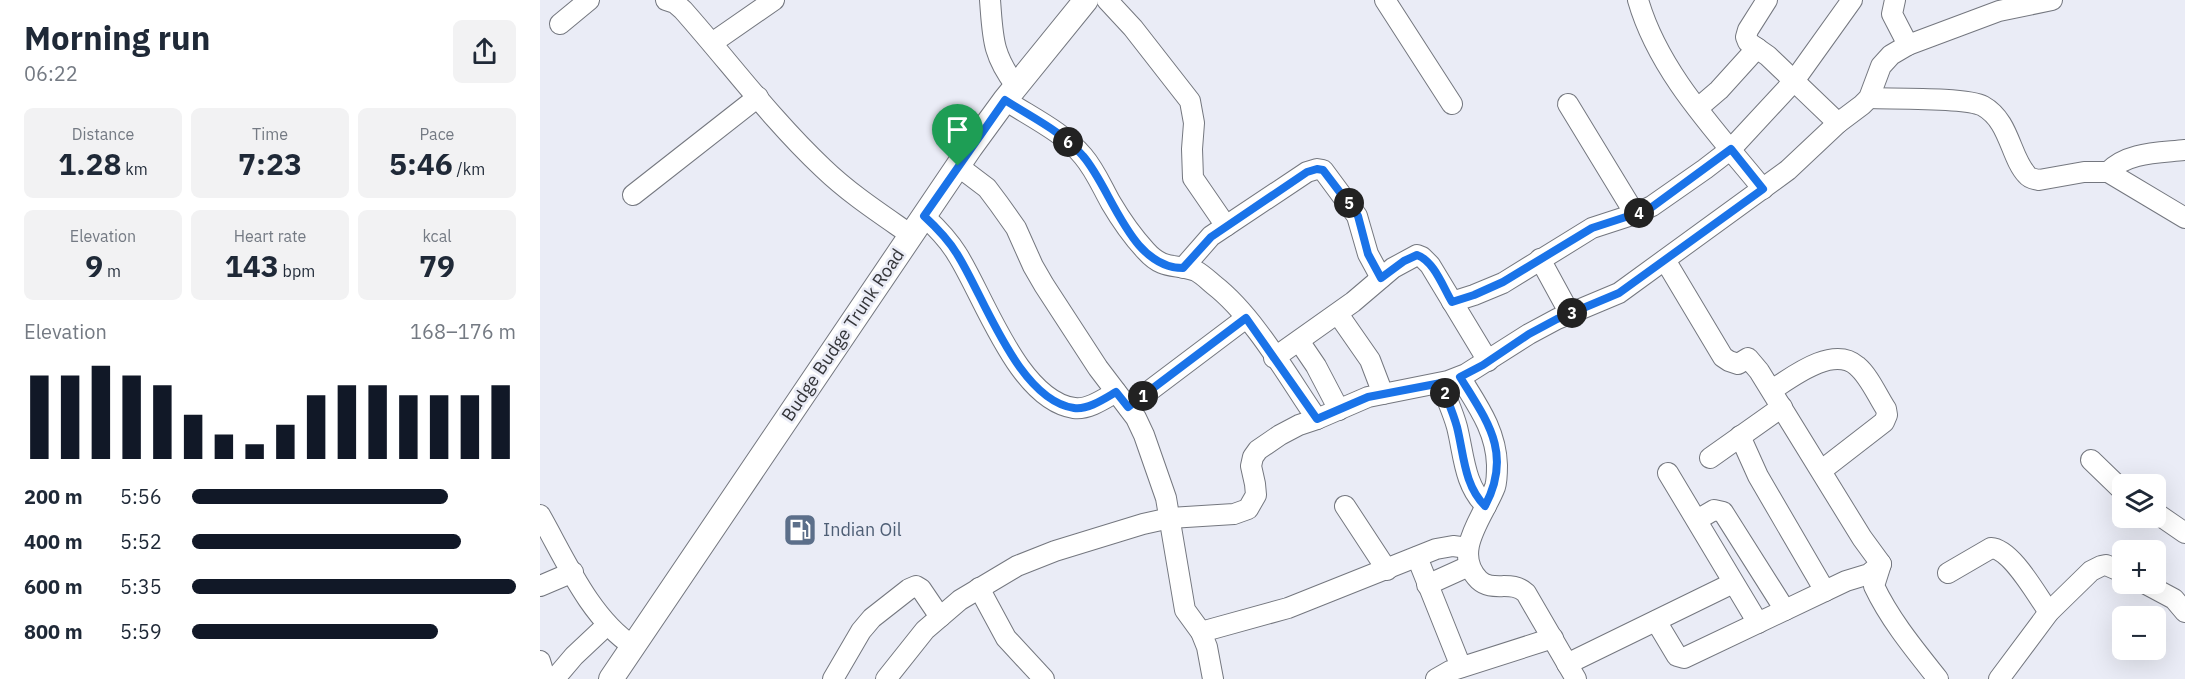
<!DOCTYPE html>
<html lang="en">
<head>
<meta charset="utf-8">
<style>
	:root { --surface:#fff; --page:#f2f2f3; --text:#1f2937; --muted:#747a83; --accent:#111827 }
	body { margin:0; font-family:"IBM Plex Sans",sans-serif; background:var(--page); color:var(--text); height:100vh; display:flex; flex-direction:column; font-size:22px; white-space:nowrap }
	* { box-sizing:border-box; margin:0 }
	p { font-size:20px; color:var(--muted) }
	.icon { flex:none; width:33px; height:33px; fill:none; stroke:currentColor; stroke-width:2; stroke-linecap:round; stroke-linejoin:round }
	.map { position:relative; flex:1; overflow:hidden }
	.panel { display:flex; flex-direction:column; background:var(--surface); width:540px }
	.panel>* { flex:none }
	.tools { position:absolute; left:1572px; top:474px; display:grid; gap:12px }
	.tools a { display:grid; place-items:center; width:54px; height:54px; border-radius:9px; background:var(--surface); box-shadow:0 6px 24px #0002; font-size:30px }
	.pin { position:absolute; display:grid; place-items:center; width:51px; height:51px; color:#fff; margin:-62px -26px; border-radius:50% 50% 50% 0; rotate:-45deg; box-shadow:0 0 6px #0007 }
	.pin .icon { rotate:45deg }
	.km { position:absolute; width:30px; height:30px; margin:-15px; border-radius:50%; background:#222; color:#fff; font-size:16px; line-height:30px; text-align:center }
	.round { display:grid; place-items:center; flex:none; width:63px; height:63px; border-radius:9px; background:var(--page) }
	.summary { display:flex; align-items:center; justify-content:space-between; height:102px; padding:0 24px }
	h1 { font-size:33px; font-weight:800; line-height:45px }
	.metrics { display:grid; grid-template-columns:repeat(3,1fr); gap:9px; height:102px; padding:6px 24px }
	.metrics div { display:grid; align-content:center; border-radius:9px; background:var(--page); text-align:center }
	.metrics b { font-size:30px; font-weight:800 }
	.metrics small { font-size:16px; font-weight:400 }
	.metrics p { font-size:16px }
	.chart { height:168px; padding:12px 24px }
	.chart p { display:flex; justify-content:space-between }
	.chart svg { width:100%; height:108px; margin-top:6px; stroke:var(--accent); stroke-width:6 }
	ul { padding:0 24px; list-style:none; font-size:20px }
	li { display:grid; grid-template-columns:96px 72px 1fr; align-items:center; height:45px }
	li i { height:15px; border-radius:8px; background:var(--accent) }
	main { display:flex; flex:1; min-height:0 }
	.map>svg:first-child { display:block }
</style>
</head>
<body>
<main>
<section class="panel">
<div class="summary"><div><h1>Morning run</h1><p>06:22</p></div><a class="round"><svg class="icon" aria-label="share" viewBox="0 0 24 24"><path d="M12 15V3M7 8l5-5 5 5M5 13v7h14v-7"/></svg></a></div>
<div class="metrics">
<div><p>Distance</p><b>1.28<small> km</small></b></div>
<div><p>Time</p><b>7:23</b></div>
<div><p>Pace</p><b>5:46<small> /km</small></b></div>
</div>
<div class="metrics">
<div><p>Elevation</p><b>9<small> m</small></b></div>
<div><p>Heart rate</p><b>143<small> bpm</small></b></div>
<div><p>kcal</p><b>79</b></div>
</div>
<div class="chart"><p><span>Elevation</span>168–176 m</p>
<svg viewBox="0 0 160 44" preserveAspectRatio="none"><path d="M5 44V10M15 44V10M25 44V6M35 44V10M45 44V14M55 44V26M65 44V34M75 44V38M85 44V30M95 44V18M105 44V14M115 44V14M125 44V18M135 44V18M145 44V18M155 44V14"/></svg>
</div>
<ul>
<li><b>200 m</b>5:56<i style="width:79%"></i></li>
<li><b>400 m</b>5:52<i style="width:83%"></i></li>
<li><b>600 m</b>5:35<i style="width:100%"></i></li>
<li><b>800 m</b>5:59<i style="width:76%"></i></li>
</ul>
</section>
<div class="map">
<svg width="1645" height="679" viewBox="0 0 1645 679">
	<rect width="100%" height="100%" fill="#eaecf6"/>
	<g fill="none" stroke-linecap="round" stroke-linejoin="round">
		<defs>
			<g id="minor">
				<path d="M126,0l9,3 8,7c47,53 89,110 140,158 27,26 58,46 88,67"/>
				<path d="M450,0c3,38 2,54 26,86"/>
				<polyline points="567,0 593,28 650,101 654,123 652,149 653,178 686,226"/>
				<polyline points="845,0 912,104"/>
				<path d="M1098,0c21,73 78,131 125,189"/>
				<polyline points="1227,0 1208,30 1206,37 1208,42 1228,56 1298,123"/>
				<polyline points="1355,0 1352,14 1368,45"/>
				<polyline points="20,24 49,0"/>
				<polyline points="172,43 234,0"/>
				<path d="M1329,98c22,1 98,-1 114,8 27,15 27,51 44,69 3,4 8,4 12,5l45,-8h24l77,46"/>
				<path d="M465,100c26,17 58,32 78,56 12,14 19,31 28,47 10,17 22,34 35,48 18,20 29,12 50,20 6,3 12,9 18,14 40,31 74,92 103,134"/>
				<polyline points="1028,104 1095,214"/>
				<polyline points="1158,108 1179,90 1217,48"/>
				<polyline points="418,166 447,188 459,204 476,228 493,266 504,285 558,368 596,418 604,435 626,498 645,610 661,632 667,647 673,679"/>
				<path d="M1568,172c19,-20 51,-19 77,-22"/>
				<polyline points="93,195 218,97"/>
				<path d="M384,216c13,12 24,23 33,38 27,42 61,146 117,154 14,2 30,-9 42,-16"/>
				<polyline points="1000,259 1030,314"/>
				<path d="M1125,260l58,97 6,4 9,3 10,-6 11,13 103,167 19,26 -7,22c16,34 41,64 64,93"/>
				<polyline points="643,268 671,236 767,172 777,169 783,170 817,216 828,254 841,278"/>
				<polyline points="912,302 934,295 963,283 1052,228 1095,214 1112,206 1165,169 1191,149 1254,81 1312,0"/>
				<polyline points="798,314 830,360 843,394"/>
				<polyline points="759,341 776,366 799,410"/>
				<polyline points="734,358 813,302 853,268 877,255 882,257 890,265 948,361"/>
				<path d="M920,377c17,28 36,53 37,88 0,7 0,16 -2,22 -11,29 -44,65 -16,93 14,13 32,-1 47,13l50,86"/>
				<path d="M901,383c5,15 12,29 16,44 7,28 7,58 29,79"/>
				<path d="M1232,390c20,-13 61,-45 85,-24 12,10 20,29 29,43l1,6 -3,7 -62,48"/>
				<polyline points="588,407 706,318"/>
				<polyline points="1200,436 1218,476 1285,591"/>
				<polyline points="1170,458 1242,407"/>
				<polyline points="1551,460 1582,490"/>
				<polyline points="1128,473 1218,623"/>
				<polyline points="805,506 847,570"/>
				<polyline points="1616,513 1645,533"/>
				<path d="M0,515c25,44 50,103 93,131"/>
				<polyline points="1157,520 1174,510 1183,512 1245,610"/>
				<polyline points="877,557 921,667"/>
				<path d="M1408,573l43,-25c21,1 46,48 58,64"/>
				<polyline points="1606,584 1634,599 1645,612"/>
				<polyline points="887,585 929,566"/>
				<polyline points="0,586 33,572"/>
				<polyline points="439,588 466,638 504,679"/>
				<polyline points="1116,621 1137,656 1144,658 1306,581 1329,574 1341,564"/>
				<polyline points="661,632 748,608 896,549 913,546 928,548"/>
				<polyline points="0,661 3,671"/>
				<polyline points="1027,664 1193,583"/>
				<polyline points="17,676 34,656 67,625"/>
				<polyline points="293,679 321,631 332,618 369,589 376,586 381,589 400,617"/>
				<polyline points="346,679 385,630 420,600 477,566 515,551 603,524 630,518 694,514 708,509 716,495 715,484 711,466 713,457 718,450 740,435 759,425 777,419 828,397 908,381 926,374 989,334 1017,319 1079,293 1248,170 1298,123 1322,105 1329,98 1341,66 1351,55 1368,45 1459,11 1512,0"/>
				<polyline points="896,679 910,671 1013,638"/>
				<polyline points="1459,679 1509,612 1551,571 1561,566 1566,565 1582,572"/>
			</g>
			<polyline id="major" points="71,679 430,148 465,100 546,0"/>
		</defs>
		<use href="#minor" stroke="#74777f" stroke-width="22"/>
		<use href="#major" stroke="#74777f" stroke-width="26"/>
		<use href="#minor" stroke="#fff" stroke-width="20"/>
		<use href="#major" stroke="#fff" stroke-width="24"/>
	</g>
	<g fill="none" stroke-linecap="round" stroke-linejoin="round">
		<defs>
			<path id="route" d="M465,100c26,17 58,32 78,56 29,33 47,112 100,112l28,-31 96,-65 10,-3 6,1 35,46 10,38 13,24 23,-17 13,-6c17,6 26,32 35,47l22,-7 29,-13 89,-54 43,-14 17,-7 79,-58 32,40 -144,104 -62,26 -28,15 -46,31 -23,12c27,44 53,76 25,129 -21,-21 -21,-51 -28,-79 -4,-15 -11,-30 -16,-44l-73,14 -51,22 -71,-101 -118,89 -12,-15c-12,7 -28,18 -42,16 -56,-8 -90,-112 -117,-154 -9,-15 -20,-26 -33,-38z"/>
		</defs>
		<use href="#route" stroke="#fff" stroke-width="12"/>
		<use href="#route" stroke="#1a73e8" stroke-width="8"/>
	</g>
	<defs>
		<symbol id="fuel-square" viewBox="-11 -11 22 22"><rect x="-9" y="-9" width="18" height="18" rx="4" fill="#5c6f8a" stroke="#eaecf6"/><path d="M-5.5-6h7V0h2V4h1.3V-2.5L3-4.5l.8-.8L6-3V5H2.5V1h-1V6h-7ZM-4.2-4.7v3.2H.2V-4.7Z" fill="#fff"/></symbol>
	</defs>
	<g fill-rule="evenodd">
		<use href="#fuel-square" x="241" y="511" width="38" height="38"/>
	</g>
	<g text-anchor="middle" stroke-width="5" stroke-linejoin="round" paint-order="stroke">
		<g font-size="18" fill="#343539" stroke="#eaecf6">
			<text transform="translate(303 335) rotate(-56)" y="6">Budge Budge Trunk Road</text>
		</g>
		<g font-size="18" fill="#4e5e75" stroke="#eaecf6" text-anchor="start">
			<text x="283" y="536">Indian Oil</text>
		</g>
	</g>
</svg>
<div class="tools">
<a><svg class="icon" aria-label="layers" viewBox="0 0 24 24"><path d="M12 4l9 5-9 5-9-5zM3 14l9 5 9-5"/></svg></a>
<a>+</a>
<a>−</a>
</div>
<div class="pin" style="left:418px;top:166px;background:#1e9e55"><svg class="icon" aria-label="arrive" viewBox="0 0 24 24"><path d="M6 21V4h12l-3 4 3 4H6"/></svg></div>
<b class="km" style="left:603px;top:396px">1</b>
<b class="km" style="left:905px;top:393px">2</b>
<b class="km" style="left:1032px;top:313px">3</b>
<b class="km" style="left:1099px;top:213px">4</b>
<b class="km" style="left:809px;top:203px">5</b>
<b class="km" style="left:528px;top:142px">6</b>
</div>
</main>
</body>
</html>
